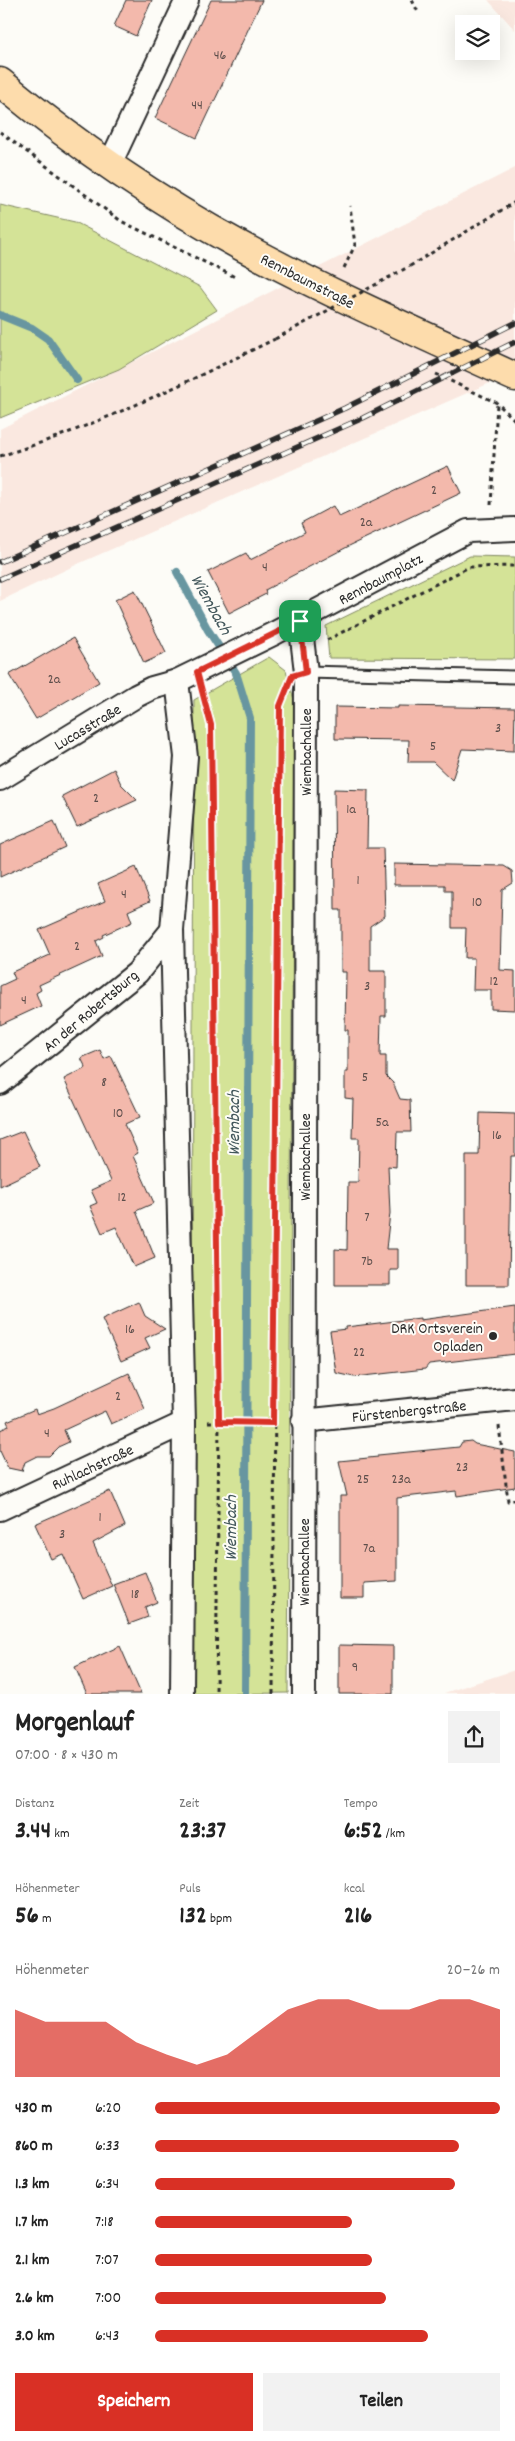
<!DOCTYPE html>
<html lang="de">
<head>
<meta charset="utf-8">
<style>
	:root { --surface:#fff; --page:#f2f2f2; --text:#222; --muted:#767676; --accent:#d93025 }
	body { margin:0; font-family:Dekko,sans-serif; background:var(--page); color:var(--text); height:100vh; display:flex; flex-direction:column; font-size:19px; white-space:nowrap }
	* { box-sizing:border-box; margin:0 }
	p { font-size:16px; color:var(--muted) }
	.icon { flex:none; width:28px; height:28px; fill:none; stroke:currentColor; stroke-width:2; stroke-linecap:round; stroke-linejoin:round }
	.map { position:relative; height:1694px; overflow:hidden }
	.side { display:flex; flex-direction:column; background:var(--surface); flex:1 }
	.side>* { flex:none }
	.controls { position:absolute; left:455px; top:15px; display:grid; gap:10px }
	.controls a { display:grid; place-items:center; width:45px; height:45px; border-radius:0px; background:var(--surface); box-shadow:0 5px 20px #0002; font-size:25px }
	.pin { position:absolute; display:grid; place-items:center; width:42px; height:42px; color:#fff; margin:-21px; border-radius:10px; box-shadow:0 2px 8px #0006 }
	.round { display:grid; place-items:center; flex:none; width:52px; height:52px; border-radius:0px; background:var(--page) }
	.head { display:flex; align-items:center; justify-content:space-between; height:85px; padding:0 15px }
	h1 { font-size:28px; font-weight:700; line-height:38px }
	.figures { display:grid; grid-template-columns:repeat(3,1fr); gap:8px; height:85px; padding:5px 15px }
	.figures div { display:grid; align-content:center }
	.figures b { font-size:25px; font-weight:700 }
	.figures small { font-size:14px; font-weight:400 }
	.figures p { font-size:14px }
	.chart { height:140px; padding:10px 15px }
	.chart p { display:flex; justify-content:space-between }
	.chart svg { width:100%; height:90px; margin-top:5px; fill:var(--accent); opacity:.7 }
	.button { display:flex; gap:10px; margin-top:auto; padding:10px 15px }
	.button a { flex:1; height:58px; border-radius:0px; background:var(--accent); color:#fff; font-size:20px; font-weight:700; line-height:58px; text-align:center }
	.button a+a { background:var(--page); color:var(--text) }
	ul { padding:0 15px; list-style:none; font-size:16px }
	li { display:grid; grid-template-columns:80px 60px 1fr; align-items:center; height:38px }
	li i { height:12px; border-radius:6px; background:var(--accent) }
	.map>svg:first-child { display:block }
</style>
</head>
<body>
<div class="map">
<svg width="515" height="1694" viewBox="0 0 515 1694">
	<rect width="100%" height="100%" fill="#fdfcf7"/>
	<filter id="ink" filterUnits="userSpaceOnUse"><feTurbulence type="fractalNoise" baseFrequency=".02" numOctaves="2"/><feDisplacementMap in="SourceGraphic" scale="10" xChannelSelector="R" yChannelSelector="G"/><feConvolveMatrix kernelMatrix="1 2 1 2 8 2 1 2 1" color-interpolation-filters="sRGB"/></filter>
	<g filter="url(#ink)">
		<g fill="#fae8e0">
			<polygon points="488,0 515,0 515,30"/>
			<polygon points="515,168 515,372 80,563 0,601 0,429"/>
			<polygon points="515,1670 515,1693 444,1693"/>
		</g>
		<g fill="#d4e397" stroke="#808761">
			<polygon points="0,205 75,222 200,287 217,310 119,369 0,418"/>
			<polygon points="470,556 515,557 515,659 329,658 326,626"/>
			<polygon points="269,657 286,670 294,700 288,1693 191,1694 194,700"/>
		</g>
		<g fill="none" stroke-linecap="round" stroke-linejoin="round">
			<g stroke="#6896a0" stroke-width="8">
				<polyline points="0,315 32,328 48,339 77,380"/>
				<polyline points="177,572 208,630 236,673 250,718 245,1694"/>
			</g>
		</g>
		<g fill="#f3b9ac" stroke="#2b2b2b">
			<polygon points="126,0 152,0 136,36 114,26"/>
			<polygon points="211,0 262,0 197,138 155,118"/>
			<polygon points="448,466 461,493 351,545 265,590 266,594 229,613 208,572 246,553 250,560 305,532 301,523 333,506 339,517"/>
			<polygon points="135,590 166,653 144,663 115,600"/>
			<polygon points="73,638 99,682 36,719 9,675"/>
			<polygon points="398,706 515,708 514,751 462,749 452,780 433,762 408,762 409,740 335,739 335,707 398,708"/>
			<polygon points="114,769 121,784 137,800 77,827 62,796"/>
			<polygon points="334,789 368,790 367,848 383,848 385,916 370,926 370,971 386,971 386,1016 381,1016 380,1056 386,1056 386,1076 393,1083 400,1099 410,1100 411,1132 397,1132 396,1167 388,1166 390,1213 386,1249 398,1249 398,1270 390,1270 390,1285 335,1285 335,1249 347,1250 348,1182 358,1182 359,1138 352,1138 353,1099 345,1098 345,1072 348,1072 348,1030 345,1030 346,972 341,972 341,910 335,910"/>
			<polygon points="54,821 65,847 0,877 0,845"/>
			<polygon points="394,864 504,866 512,871 513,883 502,890 500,970 515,971 515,1010 491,1009 491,990 473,990 474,958 465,958 466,928 452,928 452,891 445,891 445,885 394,885"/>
			<polygon points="136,867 150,901 128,911 132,922 103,935 104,937 96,941 102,956 39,985 41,990 36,993 41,1006 0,1025 0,986 15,979 12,972 50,955 39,930 105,901 98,884"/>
			<polygon points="100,1050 104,1059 111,1056 140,1117 125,1124 138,1153 133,1156 154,1203 136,1211 155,1258 134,1267 116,1227 102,1233 90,1206 97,1203 91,1190 111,1181 64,1079 86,1068 81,1058"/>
			<polygon points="480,1113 515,1114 515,1156 511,1156 509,1285 466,1285 466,1155 479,1155"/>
			<polygon points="23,1131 40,1167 0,1186 0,1140"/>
			<polygon points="139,1302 145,1316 165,1329 145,1338 150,1348 121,1361 102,1319"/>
			<polygon points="515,1307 515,1354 429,1364 425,1369 354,1377 336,1373 330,1331 346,1329 346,1327 420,1318 420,1320"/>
			<polygon points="129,1373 145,1409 111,1424 105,1411 64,1430 69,1442 58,1447 49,1456 37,1456 25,1462 22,1471 8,1468 0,1451 0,1430 9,1426 7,1421 35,1409 37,1414 54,1408"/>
			<polygon points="471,1441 475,1444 515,1452 515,1487 457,1496 456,1491 397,1498 397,1581 364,1583 364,1598 340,1598 340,1496 347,1496 339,1461 378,1457 378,1455 459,1447 462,1442"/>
			<polygon points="110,1491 125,1526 93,1543 112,1586 83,1599 63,1554 51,1559 35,1524"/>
			<polygon points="145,1572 157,1602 145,1607 148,1617 129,1624 113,1584"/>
			<polygon points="339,1645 393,1646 393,1694 339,1694"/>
			<polygon points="120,1646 141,1694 87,1694 75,1667"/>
		</g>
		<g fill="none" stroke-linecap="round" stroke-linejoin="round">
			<defs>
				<polyline id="lane" points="306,672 515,677"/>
				<g id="street">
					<polyline points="110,164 187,0"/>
					<polyline points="300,621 306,672 304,1694"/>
					<polyline points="177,681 186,757 172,930 184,1423 182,1694"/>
					<polyline points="0,779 136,696 152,688 177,681 275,633 468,531 515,529"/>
					<polyline points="0,1083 137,973 172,930"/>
					<polyline points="303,1421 515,1399"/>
					<polyline points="0,1509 184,1423"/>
				</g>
				<path id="primary" d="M0,82c75,62 156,118 241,164 89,48 182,89 274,131"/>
			</defs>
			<use href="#lane" stroke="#2b2b2b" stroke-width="15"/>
			<use href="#street" stroke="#2b2b2b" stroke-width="26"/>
			<use href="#primary" stroke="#2b2b2b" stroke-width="31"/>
			<g stroke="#2b2b2b" stroke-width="3" stroke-dasharray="4 4" stroke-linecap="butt">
				<polyline points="412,0 419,14"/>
				<polyline points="0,132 121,221 237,278"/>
				<polyline points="410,266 515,202"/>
				<polyline points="344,268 355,245 350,206"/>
				<polyline points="436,374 497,403 515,420"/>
				<path d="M0,456c96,-29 185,-73 275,-117"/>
				<polyline points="491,505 497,404"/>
				<polyline points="327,640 469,567 515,566"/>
				<polyline points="209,717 211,735"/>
				<polyline points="211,782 219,1422 216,1694"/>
				<polyline points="208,1422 275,1423"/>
				<polyline points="499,1426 508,1501 515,1500"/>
				<polyline points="273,1694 278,929"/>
			</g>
			<use href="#lane" stroke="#fdfcf7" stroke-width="11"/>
			<use href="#street" stroke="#fdfcf7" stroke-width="22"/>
			<use href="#primary" stroke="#fddcac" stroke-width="28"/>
			<defs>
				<g id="rail">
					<polyline points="0,562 345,408 515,323"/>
					<polyline points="0,579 363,418 515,342"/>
				</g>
			</defs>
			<use href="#rail" stroke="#2b2b2b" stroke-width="5.5"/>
			<use href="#rail" stroke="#fdfcf7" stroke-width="4" stroke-dasharray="11" stroke-linecap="butt"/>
			<polyline stroke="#2b2b2b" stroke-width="3" stroke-dasharray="4 4" stroke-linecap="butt" points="275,339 410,266"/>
		</g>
	</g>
	<g fill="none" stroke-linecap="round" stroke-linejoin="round" filter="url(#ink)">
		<defs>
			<polygon id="route" points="300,621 306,672 292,676 280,706 273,1423 219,1422 211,725 197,672"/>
		</defs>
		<use href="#route" stroke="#fff" stroke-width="10"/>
		<use href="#route" stroke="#d93025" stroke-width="6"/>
	</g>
	<circle fill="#2b2b2b" stroke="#fdfcf7" stroke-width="2" cx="493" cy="1336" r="5"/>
	<g text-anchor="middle" stroke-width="4" stroke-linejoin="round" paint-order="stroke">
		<g font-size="14" fill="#5d4e4b">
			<text x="220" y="59">46</text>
			<text x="197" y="109">44</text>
			<text x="434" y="494">2</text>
			<text x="366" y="526">2a</text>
			<text x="265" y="571">4</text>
			<text x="54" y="683">2a</text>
			<text x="498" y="732">3</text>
			<text x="433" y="750">5</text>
			<text x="96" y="802">2</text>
			<text x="351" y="813">1a</text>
			<text x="358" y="884">1</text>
			<text x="124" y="898">4</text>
			<text x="477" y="906">10</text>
			<text x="77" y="950">2</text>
			<text x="494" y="985">12</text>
			<text x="367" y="990">3</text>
			<text x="24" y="1004">4</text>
			<text x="365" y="1081">5</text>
			<text x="104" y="1086">8</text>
			<text x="118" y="1117">10</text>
			<text x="382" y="1126">5a</text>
			<text x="497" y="1139">16</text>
			<text x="122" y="1201">12</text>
			<text x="367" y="1221">7</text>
			<text x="367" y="1265">7b</text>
			<text x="130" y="1333">16</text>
			<text x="359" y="1356">22</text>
			<text x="118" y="1400">2</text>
			<text x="47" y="1437">4</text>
			<text x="462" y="1471">23</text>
			<text x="363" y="1483">25</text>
			<text x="401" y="1483">23a</text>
			<text x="100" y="1521">1</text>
			<text x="62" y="1538">3</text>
			<text x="369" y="1552">7a</text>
			<text x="135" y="1598">18</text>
			<text x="355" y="1671">9</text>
		</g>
		<g font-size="16" fill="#2b2b2b" stroke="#fdfcf7">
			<text transform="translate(308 280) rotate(27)" y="6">Rennbaumstraße</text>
			<text transform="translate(380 578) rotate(-28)" y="6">Rennbaumplatz</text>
			<text transform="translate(87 726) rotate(-31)" y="6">Lucasstraße</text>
			<text transform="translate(305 752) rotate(-90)" y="6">Wiembachallee</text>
			<text transform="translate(90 1010) rotate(-40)" y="6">An der Robertsburg</text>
			<text transform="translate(304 1157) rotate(-90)" y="6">Wiembachallee</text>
			<text transform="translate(409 1410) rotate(-6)" y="6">Fürstenbergstraße</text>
			<text transform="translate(92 1466) rotate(-25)" y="6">Ruhlachstraße</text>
			<text transform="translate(303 1562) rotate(-90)" y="6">Wiembachallee</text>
		</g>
		<g font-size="16" fill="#2b2b2b" stroke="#fdfcf7" text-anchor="end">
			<text x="483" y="1333">DRK Ortsverein<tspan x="483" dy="18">Opladen</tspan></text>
		</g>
		<g font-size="18" font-style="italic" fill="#44585c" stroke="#fdfcf7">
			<text transform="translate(212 604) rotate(61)" y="6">Wiembach</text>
			<text transform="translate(233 1123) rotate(-90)" y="6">Wiembach</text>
			<text transform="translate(230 1528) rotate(-90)" y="6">Wiembach</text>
		</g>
	</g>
</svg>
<div class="controls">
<a><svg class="icon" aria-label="layers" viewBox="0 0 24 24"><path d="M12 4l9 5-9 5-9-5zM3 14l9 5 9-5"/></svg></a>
</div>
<div class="pin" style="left:300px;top:621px;background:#1e9e55"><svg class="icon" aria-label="arrive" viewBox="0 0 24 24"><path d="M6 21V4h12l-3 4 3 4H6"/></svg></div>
</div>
<section class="side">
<div class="head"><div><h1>Morgenlauf</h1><p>07:00 · 8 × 430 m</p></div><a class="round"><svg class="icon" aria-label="share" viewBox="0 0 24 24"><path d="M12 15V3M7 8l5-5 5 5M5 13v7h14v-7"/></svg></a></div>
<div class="figures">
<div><p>Distanz</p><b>3.44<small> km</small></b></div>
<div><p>Zeit</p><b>23:37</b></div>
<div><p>Tempo</p><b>6:52<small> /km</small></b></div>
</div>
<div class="figures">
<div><p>Höhenmeter</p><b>56<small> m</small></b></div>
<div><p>Puls</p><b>132<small> bpm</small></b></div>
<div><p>kcal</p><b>216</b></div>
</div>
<div class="chart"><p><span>Höhenmeter</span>20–26 m</p>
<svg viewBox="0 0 160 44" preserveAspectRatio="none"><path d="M0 44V11L10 17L20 17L30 17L40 27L50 33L60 38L70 33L80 22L90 11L100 6L110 6L120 11L130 11L140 6L150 6L160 11V44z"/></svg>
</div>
<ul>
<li><b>430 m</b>6:20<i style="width:100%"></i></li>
<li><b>860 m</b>6:33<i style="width:88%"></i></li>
<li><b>1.3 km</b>6:34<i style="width:87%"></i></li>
<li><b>1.7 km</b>7:18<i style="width:57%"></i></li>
<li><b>2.1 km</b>7:07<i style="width:63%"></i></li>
<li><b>2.6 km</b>7:00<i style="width:67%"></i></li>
<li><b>3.0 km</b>6:43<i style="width:79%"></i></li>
</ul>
<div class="button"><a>Speichern</a><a>Teilen</a></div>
</section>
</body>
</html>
